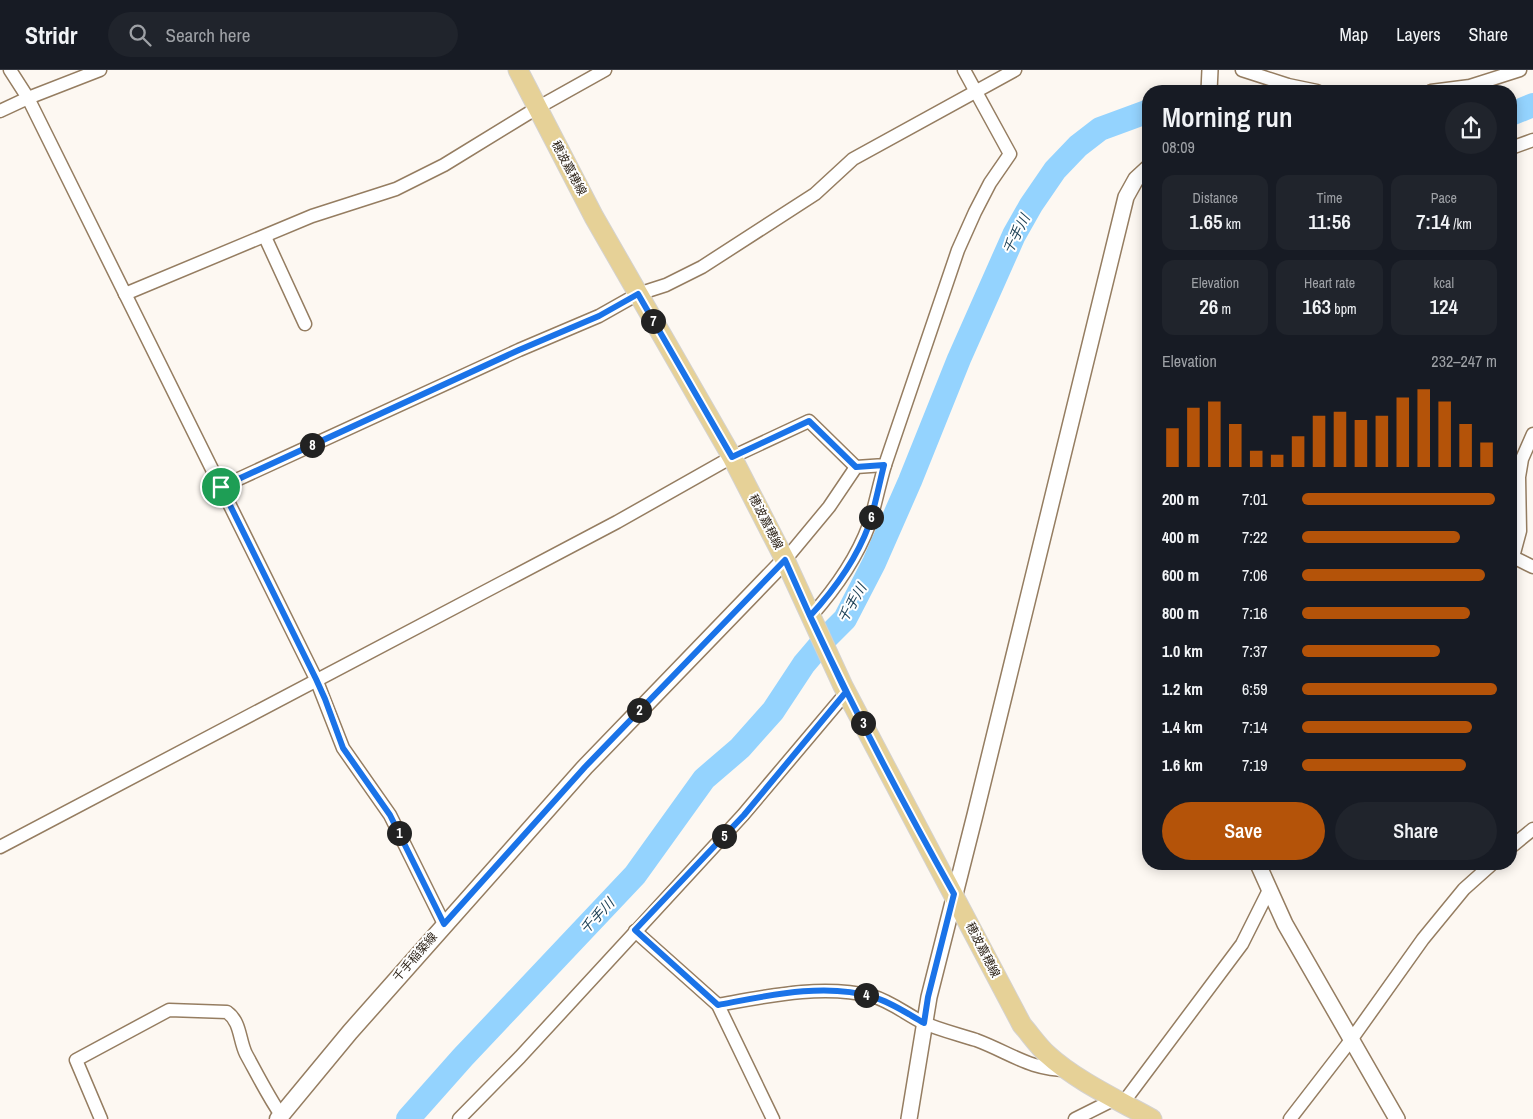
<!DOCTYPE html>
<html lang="en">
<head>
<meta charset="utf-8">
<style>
	:root { --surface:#171b24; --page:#20242c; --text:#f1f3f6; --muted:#9ea1a6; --line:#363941; --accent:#b45309 }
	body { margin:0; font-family:"Archivo Narrow","Noto Sans JP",sans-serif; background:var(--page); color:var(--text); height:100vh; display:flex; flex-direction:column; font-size:19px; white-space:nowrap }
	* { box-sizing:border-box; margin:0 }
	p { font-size:16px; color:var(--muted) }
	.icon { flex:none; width:28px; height:28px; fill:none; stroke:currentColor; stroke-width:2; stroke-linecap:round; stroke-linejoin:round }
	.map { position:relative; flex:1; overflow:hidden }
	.sheet { position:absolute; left:1142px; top:15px; width:375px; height:785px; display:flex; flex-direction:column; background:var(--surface); border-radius:20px; box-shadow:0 2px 12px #0003 }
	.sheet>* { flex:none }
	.pin { position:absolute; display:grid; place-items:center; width:42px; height:42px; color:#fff; margin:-21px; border:2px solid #fff; border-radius:50%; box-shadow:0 1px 5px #0007 }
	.km { position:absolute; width:25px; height:25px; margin:-12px; border-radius:50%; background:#222; color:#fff; font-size:14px; line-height:25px; text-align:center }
	.round { display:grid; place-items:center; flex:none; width:52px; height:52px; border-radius:26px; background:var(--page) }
	.headline { display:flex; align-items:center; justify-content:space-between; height:85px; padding:0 20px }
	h1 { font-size:28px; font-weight:600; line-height:38px }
	.stats { display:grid; grid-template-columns:repeat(3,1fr); gap:8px; height:85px; padding:5px 20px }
	.stats div { display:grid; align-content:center; border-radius:12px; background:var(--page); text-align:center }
	.stats b { font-size:21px; font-weight:600 }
	.stats small { font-size:14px; font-weight:400 }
	.stats p { font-size:14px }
	.chart { height:140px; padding:10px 20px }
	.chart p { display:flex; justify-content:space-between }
	.chart svg { width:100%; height:90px; margin-top:5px; stroke:var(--accent); stroke-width:6 }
	.action { display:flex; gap:10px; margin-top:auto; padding:10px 20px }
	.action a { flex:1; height:58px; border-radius:30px; background:var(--accent); color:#fff; font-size:20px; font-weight:600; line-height:58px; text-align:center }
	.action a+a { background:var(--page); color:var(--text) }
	ul { padding:0 20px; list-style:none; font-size:16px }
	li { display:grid; grid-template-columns:80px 60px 1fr; align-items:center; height:38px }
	li i { height:12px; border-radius:6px; background:var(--accent) }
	header { display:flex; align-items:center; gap:30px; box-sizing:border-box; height:70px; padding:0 25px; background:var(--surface); border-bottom:1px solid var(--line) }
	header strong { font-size:24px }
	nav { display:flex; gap:28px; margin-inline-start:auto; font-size:18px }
	.search { width:350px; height:45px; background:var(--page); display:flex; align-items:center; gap:12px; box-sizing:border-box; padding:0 18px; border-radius:28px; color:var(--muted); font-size:19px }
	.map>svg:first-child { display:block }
</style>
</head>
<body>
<header>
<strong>Stridr</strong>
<div class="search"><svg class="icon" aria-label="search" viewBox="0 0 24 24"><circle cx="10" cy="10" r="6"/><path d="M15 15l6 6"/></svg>Search here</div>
<nav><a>Map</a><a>Layers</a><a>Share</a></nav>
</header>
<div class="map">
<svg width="1533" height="1049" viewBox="0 0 1533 1049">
	<rect width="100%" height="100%" fill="#fdf8f2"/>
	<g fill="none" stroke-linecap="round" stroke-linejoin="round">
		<g stroke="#94d3fe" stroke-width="24">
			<polyline points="1511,44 1533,35"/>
			<polyline points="408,1049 463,987 635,805 704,709 740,678 773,641 804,594 827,567 845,549 874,493 910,411 959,289 1014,165 1031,135 1055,100 1078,76 1100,59 1149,41"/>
		</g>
		<defs>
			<g id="minor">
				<polyline points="10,0 28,28 316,609 343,678 390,745 444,854"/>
				<polyline points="1242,0 1288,15 1317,21"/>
				<polyline points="1431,21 1470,16 1520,0"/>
				<polyline points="0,41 28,28 100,0"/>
				<polyline points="1511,78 1533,70"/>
				<polyline points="265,167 305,254"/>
				<polyline points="125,224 312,146 396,119 444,95 537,38 605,0"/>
				<polyline points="1533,364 1522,389 1519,407 1520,461 1513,487 1533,497"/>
				<polyline points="221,417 519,280 599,246 638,224 666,215 702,197 815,124 853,89 1015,0"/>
				<polyline points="785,490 829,437 856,397 885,395 958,180 975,142 990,113 1010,84 964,0"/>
				<path d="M811,546c24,-27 45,-56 58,-91 6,-19 10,-40 16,-60"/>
				<polyline points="0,777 617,452 732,387 809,351 856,397"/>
				<polyline points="1511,777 1533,759"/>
				<polyline points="635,861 718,935 773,1049"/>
				<path d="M718,935c50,-9 103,-21 154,-9 18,5 34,18 50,26 17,8 36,12 54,18 35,13 53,30 93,30"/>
				<polyline points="1123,1033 1242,874 1269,820"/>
				<path d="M101,1049l-25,-59 93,-50 58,2c14,10 12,28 19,42 11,20 22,42 35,61"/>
				<polyline points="459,1049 520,987 743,745 846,623"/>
				<polyline points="1075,1049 1115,1029"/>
				<polyline points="1290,1049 1351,970 1423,869 1464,819 1492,794"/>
			</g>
			<g id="tertiary">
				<polyline points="1209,21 1210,0"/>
				<polyline points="1258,794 1285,854 1397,1049"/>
				<polyline points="909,1049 929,927 975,745 1126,127 1136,109 1149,97"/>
			</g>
			<polyline id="secondary" points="278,1049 350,962 585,697 785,490"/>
			<path id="primary" d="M518,0l76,147 138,240 53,103 58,126 179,339c8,9 16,21 25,29 28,26 71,46 105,65"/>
		</defs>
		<use href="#minor" stroke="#957d61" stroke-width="15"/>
		<use href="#tertiary" stroke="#957d61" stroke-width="18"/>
		<use href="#secondary" stroke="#957d61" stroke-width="19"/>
		<use href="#primary" stroke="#d4d2d0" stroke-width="21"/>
		<use href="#minor" stroke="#fff" stroke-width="12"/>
		<use href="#tertiary" stroke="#fff" stroke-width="15"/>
		<use href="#secondary" stroke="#fff" stroke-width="16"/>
		<use href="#primary" stroke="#e6d197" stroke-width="19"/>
	</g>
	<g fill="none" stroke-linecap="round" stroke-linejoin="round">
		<defs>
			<path id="route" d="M221,417l95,192 9,20 18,49 47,67 54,109 141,-157 200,-207 25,56 3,6c43,92 91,183 141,272l-26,103 -4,26c-16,-9 -33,-21 -51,-26 -49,-15 -107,-1 -155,8l-83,-75 109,-115 102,-123 -3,-6 -33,-70c25,-27 46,-56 59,-91 6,-19 10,-40 15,-60l-28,2 -47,-46 -77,36 -94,-163 -39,22 -80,34 -298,137"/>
		</defs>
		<use href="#route" stroke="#fff" stroke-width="10"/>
		<use href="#route" stroke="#1a73e8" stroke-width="6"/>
	</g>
	<g text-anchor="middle" stroke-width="4" stroke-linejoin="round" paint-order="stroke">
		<g font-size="12" fill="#2a2015" stroke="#fff">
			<text transform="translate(569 98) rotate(62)" y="4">穂波嘉穂線</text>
			<text transform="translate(766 452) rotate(63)" y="4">穂波嘉穂線</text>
			<text transform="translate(983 880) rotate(63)" y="4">穂波嘉穂線</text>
			<text transform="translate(415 887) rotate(-49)" y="4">千手稲築線</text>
		</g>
		<g font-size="14" font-style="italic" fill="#1b3f54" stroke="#fff">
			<text transform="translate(1016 164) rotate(-63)" y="5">千手川</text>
			<text transform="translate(852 533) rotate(-60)" y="5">千手川</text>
			<text transform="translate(597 846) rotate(-47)" y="5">千手川</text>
		</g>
	</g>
</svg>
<div class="pin" style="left:221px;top:417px;background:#1e9e55"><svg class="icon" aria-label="arrive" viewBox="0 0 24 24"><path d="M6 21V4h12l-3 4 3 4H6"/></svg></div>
<b class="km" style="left:399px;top:763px">1</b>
<b class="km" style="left:639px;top:640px">2</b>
<b class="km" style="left:863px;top:653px">3</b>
<b class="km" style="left:866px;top:925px">4</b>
<b class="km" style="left:724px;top:766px">5</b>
<b class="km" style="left:871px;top:447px">6</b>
<b class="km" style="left:653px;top:251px">7</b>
<b class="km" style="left:312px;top:375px">8</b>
<section class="sheet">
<div class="headline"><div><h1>Morning run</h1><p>08:09</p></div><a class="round"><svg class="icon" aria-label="share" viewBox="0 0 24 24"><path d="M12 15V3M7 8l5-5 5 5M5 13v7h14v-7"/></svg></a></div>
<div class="stats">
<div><p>Distance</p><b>1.65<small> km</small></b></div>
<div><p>Time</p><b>11:56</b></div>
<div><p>Pace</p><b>7:14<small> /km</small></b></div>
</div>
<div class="stats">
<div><p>Elevation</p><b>26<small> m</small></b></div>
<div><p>Heart rate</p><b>163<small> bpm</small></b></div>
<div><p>kcal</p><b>124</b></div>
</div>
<div class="chart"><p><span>Elevation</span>232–247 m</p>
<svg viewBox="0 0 160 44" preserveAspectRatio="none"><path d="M5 44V25M15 44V15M25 44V12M35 44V23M45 44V36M55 44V38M65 44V29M75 44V19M85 44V17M95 44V21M105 44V19M115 44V10M125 44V6M135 44V12M145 44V23M155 44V32"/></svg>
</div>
<ul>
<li><b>200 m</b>7:01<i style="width:99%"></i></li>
<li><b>400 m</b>7:22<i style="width:81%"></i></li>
<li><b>600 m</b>7:06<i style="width:94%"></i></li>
<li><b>800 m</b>7:16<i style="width:86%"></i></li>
<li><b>1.0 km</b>7:37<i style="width:71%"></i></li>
<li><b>1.2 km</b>6:59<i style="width:100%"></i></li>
<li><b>1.4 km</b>7:14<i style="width:87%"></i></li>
<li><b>1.6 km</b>7:19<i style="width:84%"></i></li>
</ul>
<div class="action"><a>Save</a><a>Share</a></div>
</section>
</div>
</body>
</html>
